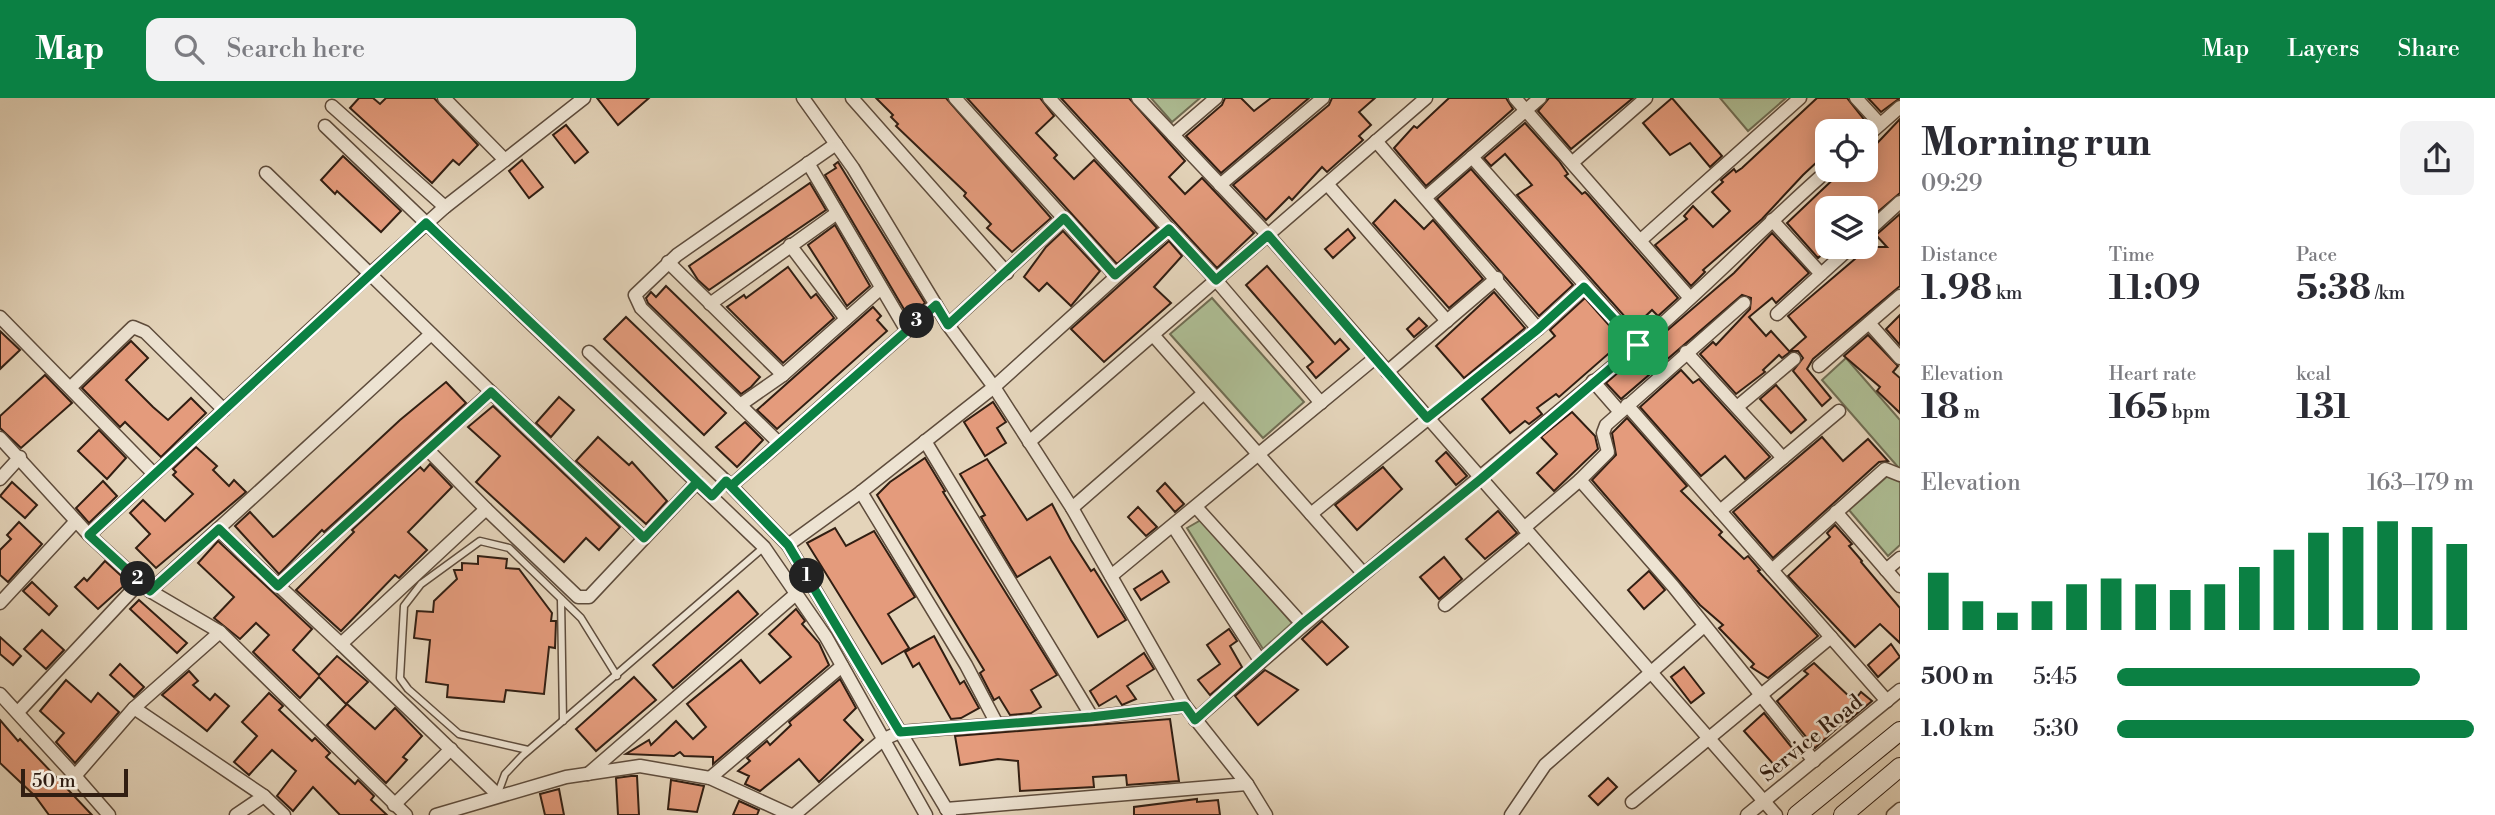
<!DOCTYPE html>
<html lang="en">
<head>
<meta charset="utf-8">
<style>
	:root { --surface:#fff; --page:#f2f2f3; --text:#2b2b33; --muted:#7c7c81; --accent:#0b8043 }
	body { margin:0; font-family:"Libre Bodoni",serif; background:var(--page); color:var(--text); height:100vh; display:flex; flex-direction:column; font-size:26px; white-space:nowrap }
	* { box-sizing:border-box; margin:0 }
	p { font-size:23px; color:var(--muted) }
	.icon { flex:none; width:38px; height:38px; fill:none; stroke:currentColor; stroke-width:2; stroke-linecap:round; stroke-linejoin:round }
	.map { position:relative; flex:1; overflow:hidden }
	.drawer { display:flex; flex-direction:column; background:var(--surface); width:595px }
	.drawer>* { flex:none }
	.fabs { position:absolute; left:1815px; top:21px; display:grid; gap:14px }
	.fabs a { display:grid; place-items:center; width:63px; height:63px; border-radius:14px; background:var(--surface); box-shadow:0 4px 18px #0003; font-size:35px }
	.scale { position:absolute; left:21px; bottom:18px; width:107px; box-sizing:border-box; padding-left:7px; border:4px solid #311e12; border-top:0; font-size:19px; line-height:24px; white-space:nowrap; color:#311e12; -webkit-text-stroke:5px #ede3d2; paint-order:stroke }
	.pin { position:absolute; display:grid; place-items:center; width:60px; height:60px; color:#fff; margin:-30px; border-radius:14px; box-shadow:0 4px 10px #0006 }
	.km { position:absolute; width:35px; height:35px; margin:-18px; border-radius:50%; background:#222; color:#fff; font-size:19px; line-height:35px; text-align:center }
	.round { display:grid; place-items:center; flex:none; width:74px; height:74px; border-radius:14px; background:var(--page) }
	.headline { display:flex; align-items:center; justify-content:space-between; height:119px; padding:0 21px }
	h1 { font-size:38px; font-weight:800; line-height:52px }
	.stats { display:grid; grid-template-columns:repeat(3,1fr); gap:10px; height:119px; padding:7px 21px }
	.stats div { display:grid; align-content:center }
	.stats b { font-size:35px; font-weight:800 }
	.stats small { font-size:19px; font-weight:400 }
	.stats p { font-size:19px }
	.chart { height:196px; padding:14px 21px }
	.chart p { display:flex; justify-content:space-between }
	.chart svg { width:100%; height:126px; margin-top:7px; stroke:var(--accent); stroke-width:6 }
	ul { padding:0 21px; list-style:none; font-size:23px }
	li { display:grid; grid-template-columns:112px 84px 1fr; align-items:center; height:52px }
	li i { height:18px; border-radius:9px; background:var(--accent) }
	header { display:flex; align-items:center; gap:42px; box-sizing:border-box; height:98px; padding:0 35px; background:var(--accent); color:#fff }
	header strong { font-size:33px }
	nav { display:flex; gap:38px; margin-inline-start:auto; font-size:24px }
	.search { width:490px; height:63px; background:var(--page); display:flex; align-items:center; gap:18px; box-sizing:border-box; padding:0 24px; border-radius:14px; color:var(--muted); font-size:26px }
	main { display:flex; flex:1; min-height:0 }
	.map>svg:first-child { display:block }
</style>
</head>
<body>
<header>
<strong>Map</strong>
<div class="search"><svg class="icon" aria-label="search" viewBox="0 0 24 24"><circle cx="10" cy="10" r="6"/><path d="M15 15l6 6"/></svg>Search here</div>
<nav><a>Map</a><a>Layers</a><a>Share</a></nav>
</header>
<main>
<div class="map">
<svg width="1900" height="717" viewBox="0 0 1900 717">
	<rect width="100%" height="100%" fill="#e4d4ba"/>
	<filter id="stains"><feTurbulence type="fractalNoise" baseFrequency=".00286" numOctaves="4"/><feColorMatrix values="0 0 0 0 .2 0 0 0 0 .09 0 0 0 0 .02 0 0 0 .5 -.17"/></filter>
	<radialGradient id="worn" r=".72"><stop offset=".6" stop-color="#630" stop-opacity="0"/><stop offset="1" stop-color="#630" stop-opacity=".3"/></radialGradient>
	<g fill="#aebe95" stroke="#706e54" stroke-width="2">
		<polygon points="1151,0 1200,0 1172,24"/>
		<polygon points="1720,0 1786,0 1748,33"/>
		<polygon points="1212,200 1304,304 1263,340 1170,236"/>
		<polygon points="1846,260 1900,322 1900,447 1888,458 1849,412 1898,369 1822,282"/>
		<polygon points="1201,422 1292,525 1263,551 1187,430"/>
	</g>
	<g fill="#e49b7c" stroke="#311e12" stroke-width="2">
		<polygon points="359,0 373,0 380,6 386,0 434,0 478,47 459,67 453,62 432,85 350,10"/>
		<polygon points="597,0 649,0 618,27"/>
		<polygon points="876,0 946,0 1051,120 1012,154 987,130 991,126 964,98 966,95 896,28 898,26 891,19 893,17"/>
		<polygon points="967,0 1040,0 1054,18 1036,35 1057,57 1054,60 1074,81 1094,62 1157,130 1117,166"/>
		<polygon points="1061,0 1129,0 1185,63 1169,79 1185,96 1202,80 1254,135 1217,170"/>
		<polygon points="1225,0 1241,0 1254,13 1271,0 1309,0 1221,75 1186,38 1222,7"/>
		<polygon points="1332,0 1375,0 1359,14 1371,27 1359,38 1363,42 1327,74 1322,69 1292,102 1289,99 1266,122 1233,87 1329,7"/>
		<polygon points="1449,0 1506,0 1513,11 1426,88 1394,50 1414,28 1417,30"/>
		<polygon points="1549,0 1633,0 1571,51 1538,13"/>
		<polygon points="1672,0 1722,58 1710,69 1690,45 1670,57 1643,25"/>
		<polygon points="1817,0 1847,0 1866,24 1856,33 1827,33 1827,63 1823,65 1819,62 1803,77 1762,121 1703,172 1705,174 1691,188 1655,147 1687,121 1684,118 1693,108 1713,129 1730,113 1712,94 1723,84 1721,82 1734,71 1736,74 1742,70"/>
		<polygon points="1868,0 1900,0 1881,14"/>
		<polygon points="1900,21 1900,95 1866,124 1866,110 1827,110 1827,152 1818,160 1787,125 1843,72 1866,72 1866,57"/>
		<polygon points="1525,25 1559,63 1568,76 1565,78 1582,96 1585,94 1588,97 1678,200 1658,218 1652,212 1634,229 1517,97 1532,87 1505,56 1491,68 1484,60"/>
		<polygon points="566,27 588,54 575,65 553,37"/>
		<polygon points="343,58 401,113 381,134 337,93 335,96 321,82"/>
		<polygon points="522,62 543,89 529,100 509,73"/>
		<polygon points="838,64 925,205 908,218 825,77 836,70 834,67"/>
		<polygon points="1471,71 1573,187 1539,218 1437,101"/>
		<polygon points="810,85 826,112 709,192 698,182 689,168"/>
		<polygon points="1395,102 1424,131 1433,122 1483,181 1449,210 1373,125"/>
		<polygon points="1900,116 1900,188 1813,261 1807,271 1831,300 1822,308 1793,273 1803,260 1798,253 1790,253 1806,239 1788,218 1869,149 1887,149 1876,137"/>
		<polygon points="835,127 870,188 847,208 808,147"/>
		<polygon points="1348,131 1355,140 1333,160 1325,151"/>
		<polygon points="1063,133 1100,173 1071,208 1047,185 1039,193 1024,179 1046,149"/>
		<polygon points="1772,135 1809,175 1776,205 1772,200 1749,219 1766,238 1771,233 1790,254 1782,260 1779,257 1763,272 1765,274 1736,296 1700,256 1713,244 1716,247 1750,211 1751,200 1742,197 1621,301 1606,285 1734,175"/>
		<polygon points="1169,143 1182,158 1154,189 1171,205 1104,264 1071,231"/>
		<polygon points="1267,168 1335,246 1340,241 1349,251 1316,280 1307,269 1313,264 1246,187"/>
		<polygon points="788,169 811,200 816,196 834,220 783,265 727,209 744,197 746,200"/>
		<polygon points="666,188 760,279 751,289 741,296 648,205 646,200 651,194 656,199"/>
		<polygon points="1494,194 1525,230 1464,280 1436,248"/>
		<polygon points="1585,200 1623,243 1559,299 1556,296 1537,310 1542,316 1529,326 1525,323 1510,335 1482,301 1555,238 1550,232"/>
		<polygon points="873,209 881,218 877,222 887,233 777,331 757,312"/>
		<polygon points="1900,217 1900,247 1886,231"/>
		<polygon points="626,219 726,315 704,337 604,241"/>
		<polygon points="1419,220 1427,228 1414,239 1407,231"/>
		<polygon points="0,233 20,252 0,271"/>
		<polygon points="1868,237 1898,268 1893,274 1900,280 1900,315 1877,293 1880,289 1844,258"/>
		<polygon points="131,243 148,260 126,282 153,309 168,322 191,300 206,315 161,359 125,324 120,329 82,290"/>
		<polygon points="1681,272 1693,285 1699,281 1770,359 1745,381 1725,358 1701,378 1640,309"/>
		<polygon points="45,277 72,305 21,350 0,330 0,318"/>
		<polygon points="446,284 466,305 324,434 322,432 279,476 235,428 250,414 273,439 275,438 400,322"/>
		<polygon points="1776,287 1806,322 1791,335 1760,301"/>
		<polygon points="559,299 574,312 551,339 536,325"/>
		<polygon points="993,304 1006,324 997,330 1006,345 985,358 964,324"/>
		<polygon points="493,308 620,429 599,452 586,440 564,464 476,384 500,358 468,329"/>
		<polygon points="1572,314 1595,338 1598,351 1554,393 1537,375 1557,356 1541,339"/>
		<polygon points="1627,320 1687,388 1681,393 1722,434 1719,437 1744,461 1748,458 1760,472 1758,473 1818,538 1768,580 1751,569 1754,566 1719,530 1723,527 1700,507 1592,382 1616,357 1612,335"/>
		<polygon points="745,324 763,342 737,369 716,349"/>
		<polygon points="99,332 126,360 107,381 78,353"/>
		<polygon points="598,339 629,367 632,364 667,403 646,426 576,363"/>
		<polygon points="1822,339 1843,363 1868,341 1888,363 1879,364 1773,460 1733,414"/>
		<polygon points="196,349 217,368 213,372 229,388 234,382 246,394 156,470 136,450 150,436 130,415 143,402 165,423 193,396 173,377 176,374 173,371"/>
		<polygon points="1446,354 1467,378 1456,387 1436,363"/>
		<polygon points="925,360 945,393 943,394 1057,577 1031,592 1041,609 1031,615 1010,617 999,599 994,602 980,575 984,572 877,397 890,384"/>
		<polygon points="987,361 1027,422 1052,406 1071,442 1091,473 1094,471 1126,522 1098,539 1050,459 1017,479 981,419 985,417 960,376"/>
		<polygon points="430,366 452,389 408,434 427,452 399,480 395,477 341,533 296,492 354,434 352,432 420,369 424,373"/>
		<polygon points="1383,369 1402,391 1357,432 1335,407"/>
		<polygon points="103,383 117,398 89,425 76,410"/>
		<polygon points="12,384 37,407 25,420 0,398"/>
		<polygon points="1165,385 1184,406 1175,414 1157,393"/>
		<polygon points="1138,409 1157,429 1146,438 1128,419"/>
		<polygon points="1498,413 1517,435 1485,461 1466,441"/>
		<polygon points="19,424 42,446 8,484 0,477 0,452 11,441 7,437"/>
		<polygon points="1835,427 1852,446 1849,448 1862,463 1861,464 1900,510 1900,545 1880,526 1855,549 1788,478 1830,439 1827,435"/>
		<polygon points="835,430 846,448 874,433 915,499 888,516 909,550 882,566 807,445"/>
		<polygon points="218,443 312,531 293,552 319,577 337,558 368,584 346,606 319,579 300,600 253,554 269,537 256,525 240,541 214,520 234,499 198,465"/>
		<polygon points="478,458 507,461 506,470 519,471 552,515 551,523 556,523 555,550 549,549 544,596 506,592 504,604 447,599 448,587 426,584 430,542 414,540 417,513 433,514 434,503 457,481 454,472 462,472 462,465 478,466"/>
		<polygon points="1444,459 1462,481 1439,501 1420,479"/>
		<polygon points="105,463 128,484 98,511 75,489 84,480 87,483"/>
		<polygon points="1162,473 1169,484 1141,502 1134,491"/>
		<polygon points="1649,473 1665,492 1644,511 1628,492"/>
		<polygon points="32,484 57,508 49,517 23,493"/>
		<polygon points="738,493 758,516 673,590 653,567"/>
		<polygon points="139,502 187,545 177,555 130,511"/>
		<polygon points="796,511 805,523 802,526 819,545 829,567 713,666 713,659 684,658 680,654 674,658 626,656 649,642 651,647 676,623 693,641 706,629 687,606 741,562 760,585 791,559 769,536"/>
		<polygon points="1322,523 1348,549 1327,567 1302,541"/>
		<polygon points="1229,531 1237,543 1230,548 1242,569 1210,597 1198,582 1220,566 1207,547"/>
		<polygon points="42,532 64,552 46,571 24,551"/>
		<polygon points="934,538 960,586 964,583 979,610 961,620 951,621 919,565 913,569 905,554"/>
		<polygon points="0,539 21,558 13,567 0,556"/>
		<polygon points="1891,546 1900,559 1878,579 1868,567"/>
		<polygon points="1144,555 1154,571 1127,588 1136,601 1122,607 1116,598 1099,608 1090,593"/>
		<polygon points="1814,565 1854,603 1861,594 1872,603 1847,624 1845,623 1815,650 1777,603 1808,576 1804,573"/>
		<polygon points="120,566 144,589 134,599 110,577"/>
		<polygon points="1684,569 1704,595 1691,605 1671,579"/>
		<polygon points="1265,572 1298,592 1258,627 1235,598"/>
		<polygon points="189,573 198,583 193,587 210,602 215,596 229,608 207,633 162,597"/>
		<polygon points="634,579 656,602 596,653 576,631"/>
		<polygon points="840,581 856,610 844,622 863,642 819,684 799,661 760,693 745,686 749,678 738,673 750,663 747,660 767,643 770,647 791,627 789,624"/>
		<polygon points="66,582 91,604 98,595 119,614 75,665 56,644 64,635 40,613"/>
		<polygon points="269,595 283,608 279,612 312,643 315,640 330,655 326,659 355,686 358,682 374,698 371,702 387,717 340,717 313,689 293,713 277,698 296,673 272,652 249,677 234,664 257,638 242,624"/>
		<polygon points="347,606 375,631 395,610 422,638 403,659 407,662 386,685 327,627"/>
		<polygon points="1764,615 1793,651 1775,668 1744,633"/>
		<polygon points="1170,621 1179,683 1127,687 1126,677 1093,679 1094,689 1020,693 1018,663 998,661 960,667 955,638"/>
		<polygon points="0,622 18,643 20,641 92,717 49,717 35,698 0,665"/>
		<polygon points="631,678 637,678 639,717 618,717 616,680"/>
		<polygon points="1608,680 1617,689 1598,707 1589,698"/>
		<polygon points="671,682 704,688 697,714 668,711"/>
		<polygon points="559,691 564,717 545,717 540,696"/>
		<polygon points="1197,701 1197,704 1218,702 1220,717 1134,717 1134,709"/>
		<polygon points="739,703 759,712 757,717 733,717"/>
	</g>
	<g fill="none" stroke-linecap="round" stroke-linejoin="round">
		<defs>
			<g id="service">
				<polyline points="561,501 563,623"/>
				<polyline points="528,652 459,636 408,591 400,580 404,508 421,486 480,443 509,450 581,520 617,578"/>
				<polyline points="498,695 505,676 522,658 764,449"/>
			</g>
			<g id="minor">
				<polyline points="444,0 505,62"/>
				<polyline points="803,0 853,70 948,227 994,289 1072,410 1185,608 1247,686 1266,717"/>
				<polyline points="852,0 1007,175"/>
				<polyline points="955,0 1115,177"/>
				<polyline points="1049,0 1216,182 1321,305"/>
				<polyline points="1138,0 1268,137 1776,717"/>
				<polyline points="1515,0 1690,200"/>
				<polyline points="1856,0 1880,26"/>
				<polyline points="332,8 445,109"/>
				<polyline points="325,28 764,449 826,539 926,717"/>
				<polyline points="1173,37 1216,0"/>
				<polyline points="1866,39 1900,9"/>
				<polyline points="1376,43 1538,231"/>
				<polyline points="1472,59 1638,247"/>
				<polyline points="1573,64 1646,0"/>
				<polyline points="808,65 907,233"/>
				<polyline points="266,75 370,176 445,109 584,0"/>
				<polyline points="1220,87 1323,0"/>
				<polyline points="1328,87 1447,223"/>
				<polyline points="1426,99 1540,0"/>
				<polyline points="1772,122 1821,176"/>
				<polyline points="1866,135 1900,104"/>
				<polyline points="1642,141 1800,0"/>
				<polyline points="790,147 846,221"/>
				<polyline points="668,164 783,277"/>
				<polyline points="710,206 837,115"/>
				<polyline points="1777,216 1851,149"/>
				<polyline points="0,219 154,376"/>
				<polyline points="1869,225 1900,260"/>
				<polyline points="948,227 1064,120"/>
				<polyline points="1153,237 1363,475"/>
				<polyline points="589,254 731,388 788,447 950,717"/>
				<polyline points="1686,254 1783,360"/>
				<polyline points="1819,268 1900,198"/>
				<polyline points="1387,274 1497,180"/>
				<polyline points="1593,283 1620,314"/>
				<polyline points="71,289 133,229 145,234 224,312"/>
				<polyline points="740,307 783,277 880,191"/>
				<polyline points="1627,307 1887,603"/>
				<polyline points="1737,309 1794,261"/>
				<polyline points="0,340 89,437 150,493 220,534 406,717"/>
				<polyline points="925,343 1092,619"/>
				<polyline points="1029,344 1426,0"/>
				<polyline points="779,345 641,210 635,197 677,157 836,46"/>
				<polyline points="427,351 491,294 644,440"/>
				<polyline points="0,381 20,359"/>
				<polyline points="1580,382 1608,354 1603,335 1606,327 1744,205"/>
				<polyline points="731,388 936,207"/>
				<polyline points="861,394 966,567 997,626"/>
				<polyline points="1196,409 1302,526"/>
				<polyline points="1072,410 1204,295"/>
				<polyline points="1720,413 1839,313"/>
				<polyline points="1836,414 1900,488"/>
				<polyline points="1311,416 1538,231 1584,189"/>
				<polyline points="1173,428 1261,564"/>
				<polyline points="1524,430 1580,382 1673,488 1814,663"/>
				<polyline points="218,431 431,236"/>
				<polyline points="89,437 370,176 491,294"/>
				<polyline points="788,447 861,394 994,289 1169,131"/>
				<polyline points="1772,472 1885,371 1900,377"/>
				<polyline points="1886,472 1900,460"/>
				<polyline points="1111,478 1375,260"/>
				<polyline points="278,488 427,351 486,411"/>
				<polyline points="150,493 218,431 341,546 486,411 578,499 589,499 697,384"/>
				<polyline points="0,505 76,423"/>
				<polyline points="1445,507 1529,436"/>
				<polyline points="220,534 134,610 264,698 236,717"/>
				<polyline points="341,546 498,697"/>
				<polyline points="0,596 75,678"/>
				<polyline points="18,614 140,484"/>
				<path d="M1195,622c144,-128 294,-250 442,-374 66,-56 126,-119 191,-176"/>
				<polyline points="588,676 797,495"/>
				<polyline points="710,680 842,568"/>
				<polyline points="264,698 284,717"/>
				<polyline points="1632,704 1831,539"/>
				<polyline points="394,707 451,651"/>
				<polyline points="946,711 1247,686"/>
				<polyline points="109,717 75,678 134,610"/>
				<polyline points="436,717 566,679 640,668 710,680 791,717"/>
				<polyline points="794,717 884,641 900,634 1092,619 1185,608"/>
				<polyline points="1511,717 1545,667 1704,528"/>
				<polyline points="1747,717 1900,592"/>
				<polyline points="1893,717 1900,711"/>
			</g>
			<g id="secondary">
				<polyline points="1797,717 1900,633"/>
				<polyline points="1843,717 1900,669"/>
			</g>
		</defs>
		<use href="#service" stroke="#5e4c3c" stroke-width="9"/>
		<use href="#minor" stroke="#5e4c3c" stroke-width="15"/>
		<use href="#secondary" stroke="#311e12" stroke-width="20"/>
		<use href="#service" stroke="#ede3d2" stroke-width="6"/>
		<use href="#minor" stroke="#ede3d2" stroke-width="12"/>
		<use href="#secondary" stroke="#ede3d2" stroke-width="18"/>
	</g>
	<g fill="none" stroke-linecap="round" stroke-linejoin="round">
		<defs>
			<path id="route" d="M1638,247l-157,134 -179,145 -107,96 -10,-14 -94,11 -191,15 -112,-187 -62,-64 -14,15c-95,-92 -191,-182 -286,-273l-337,312 61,56 69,-62 59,57 213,-194 153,146 53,-56 15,14 14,-15 5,5 205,-181 12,20 116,-107 51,57 54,-46 47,51 52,-45 159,183 111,-89 46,-42 54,58"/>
		</defs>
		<use href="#route" stroke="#fff" stroke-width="14"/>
		<use href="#route" stroke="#0b8043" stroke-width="9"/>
	</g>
	<g text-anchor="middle" stroke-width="5" stroke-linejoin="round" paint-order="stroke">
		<g font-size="21" fill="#311e12" stroke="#ede3d2">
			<text transform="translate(1811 640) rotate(-39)" y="7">Service Road</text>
		</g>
	</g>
	<rect width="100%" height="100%" filter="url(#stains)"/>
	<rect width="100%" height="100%" fill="url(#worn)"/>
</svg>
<div class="fabs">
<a><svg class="icon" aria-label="locate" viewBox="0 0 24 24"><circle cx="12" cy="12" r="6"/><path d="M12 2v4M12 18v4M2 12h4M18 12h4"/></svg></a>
<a><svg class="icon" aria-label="layers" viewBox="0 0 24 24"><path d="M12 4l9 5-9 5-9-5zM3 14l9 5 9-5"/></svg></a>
</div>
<div class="scale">50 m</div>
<div class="pin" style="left:1638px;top:247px;background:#1e9e55"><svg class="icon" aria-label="arrive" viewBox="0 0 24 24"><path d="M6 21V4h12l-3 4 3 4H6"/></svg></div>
<b class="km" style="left:807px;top:478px">1</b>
<b class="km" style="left:138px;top:481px">2</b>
<b class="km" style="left:917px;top:223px">3</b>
</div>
<section class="drawer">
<div class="headline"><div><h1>Morning run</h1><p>09:29</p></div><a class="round"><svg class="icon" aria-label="share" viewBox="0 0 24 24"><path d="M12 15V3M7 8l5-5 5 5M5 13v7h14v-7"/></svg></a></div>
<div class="stats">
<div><p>Distance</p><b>1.98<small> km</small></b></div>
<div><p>Time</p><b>11:09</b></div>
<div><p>Pace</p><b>5:38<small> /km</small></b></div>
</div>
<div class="stats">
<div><p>Elevation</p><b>18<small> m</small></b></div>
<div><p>Heart rate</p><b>165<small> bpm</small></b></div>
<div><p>kcal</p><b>131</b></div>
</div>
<div class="chart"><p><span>Elevation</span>163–179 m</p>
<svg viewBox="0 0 160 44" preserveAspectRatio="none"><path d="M5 44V24M15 44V34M25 44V38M35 44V34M45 44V28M55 44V26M65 44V28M75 44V30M85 44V28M95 44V22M105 44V16M115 44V10M125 44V8M135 44V6M145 44V8M155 44V14"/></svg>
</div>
<ul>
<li><b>500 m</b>5:45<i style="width:85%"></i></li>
<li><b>1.0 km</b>5:30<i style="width:100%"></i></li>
</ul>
</section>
</main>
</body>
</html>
